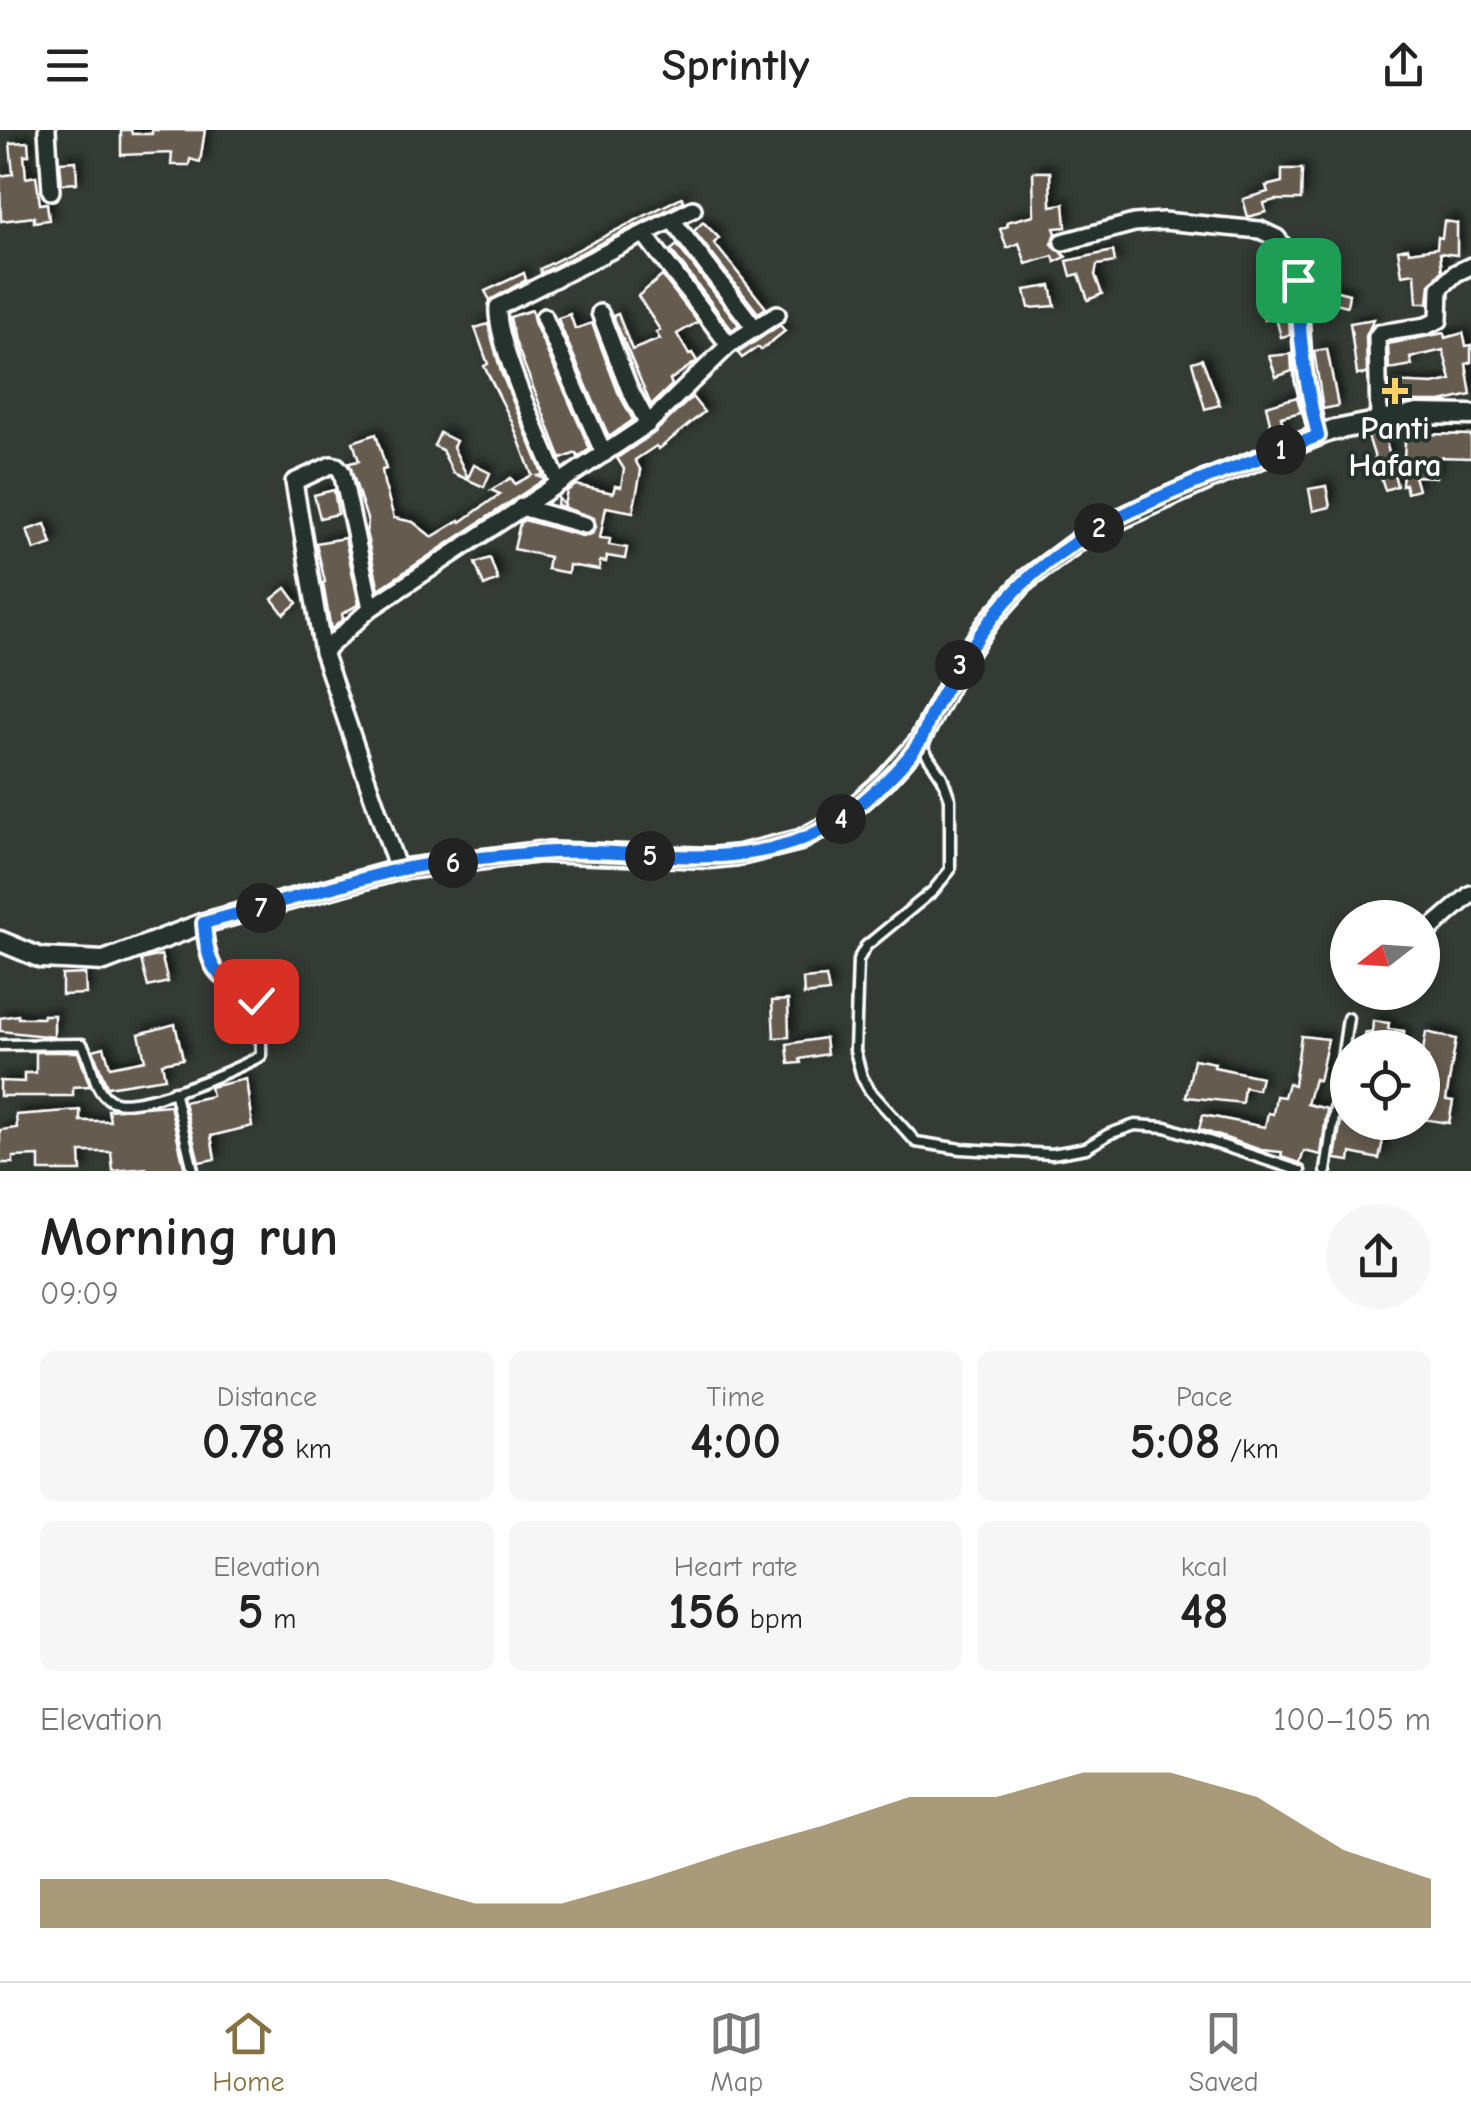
<!DOCTYPE html>
<html lang="en">
<head>
<meta charset="utf-8">
<style>
	:root { --surface:#fff; --page:#f6f6f6; --text:#222; --muted:#767676; --line:#e0e0e0; --accent:#857141 }
	body { margin:0; font-family:"Comic Neue",sans-serif; background:var(--page); color:var(--text); height:100vh; display:flex; flex-direction:column; font-size:38px; white-space:nowrap }
	* { box-sizing:border-box; margin:0 }
	p { font-size:32px; color:var(--muted) }
	.icon { flex:none; width:55px; height:55px; fill:none; stroke:currentColor; stroke-width:2; stroke-linecap:round; stroke-linejoin:round }
	.map { position:relative; height:1041px; overflow:hidden }
	.sheet { display:flex; flex-direction:column; background:var(--surface); flex:1 }
	.sheet>* { flex:none }
	.needle { width:65px; rotate:253deg }
	.tools { position:absolute; left:1330px; top:770px; display:grid; gap:20px }
	.tools a { display:grid; place-items:center; width:110px; height:110px; border-radius:50%; background:var(--surface); box-shadow:0 5px 15px #0003; font-size:50px }
	.pin { position:absolute; display:grid; place-items:center; width:85px; height:85px; color:#fff; margin:-42px; border-radius:20px; box-shadow:0 5px 15px #0006 }
	.km { position:absolute; width:50px; height:50px; margin:-25px; border-radius:50%; background:#222; color:#fff; font-size:28px; line-height:50px; text-align:center }
	.round { display:grid; place-items:center; flex:none; width:105px; height:105px; border-radius:52px; background:var(--page) }
	.overview { display:flex; align-items:center; justify-content:space-between; height:170px; padding:0 40px }
	h1 { font-size:55px; font-weight:700; line-height:75px }
	.stats { display:grid; grid-template-columns:repeat(3,1fr); gap:15px; height:170px; padding:10px 40px }
	.stats div { display:grid; align-content:center; border-radius:15px; background:var(--page); text-align:center }
	.stats b { font-size:50px; font-weight:700 }
	.stats small { font-size:28px; font-weight:400 }
	.stats p { font-size:28px }
	.chart { height:280px; padding:20px 40px }
	.chart p { display:flex; justify-content:space-between }
	.chart svg { width:100%; height:180px; margin-top:10px; fill:var(--accent); opacity:.7 }
	header { display:flex; justify-content:space-between; align-items:center; height:130px; padding:0 40px; background:var(--surface); font-size:45px; font-weight:700 }
	.dock { display:flex; justify-content:space-around; align-items:center; height:140px; border-top:2px solid var(--line); background:var(--surface); font-size:28px; color:var(--muted) }
	.dock a { display:grid; justify-items:center; gap:5px }
	.dock .current { color:var(--accent) }
	.map>svg:first-child { display:block }
</style>
</head>
<body>
<header><svg class="icon" aria-label="menu" viewBox="0 0 24 24"><path d="M4 6h16M4 12h16M4 18h16"/></svg>Sprintly<svg class="icon" aria-label="share" viewBox="0 0 24 24"><path d="M12 15V3M7 8l5-5 5 5M5 13v7h14v-7"/></svg></header>
<div class="map">
<svg width="1471" height="1041" viewBox="0 0 1471 1041">
	<defs>
		<filter id="shadow"><feDropShadow dx="5" dy="-5" stdDeviation="5" flood-color="#0009"/></filter>
	</defs>
	<rect width="100%" height="100%" fill="#333b34"/>
	<filter id="ink" filterUnits="userSpaceOnUse"><feTurbulence type="fractalNoise" baseFrequency=".01" numOctaves="2"/><feDisplacementMap in="SourceGraphic" scale="20" xChannelSelector="R" yChannelSelector="G"/><feConvolveMatrix kernelMatrix="1 2 1 2 8 2 1 2 1" color-interpolation-filters="sRGB"/></filter>
	<g filter="url(#ink)">
		<g fill="#655c4f" stroke="#fff" stroke-width="2.5" filter="url(#shadow)">
			<polygon points="121,0 131,0 132,4 152,4 152,0 205,0 200,32 190,29 189,35 171,35 172,23 121,25"/>
			<polygon points="28,12 29,25 24,25 26,48 36,46 40,74 47,73 49,90 34,92 34,87 1,91 0,46 13,44 10,13"/>
			<polygon points="76,31 77,53 62,54 60,32"/>
			<polygon points="1282,39 1302,39 1301,70 1275,70 1264,73 1266,82 1248,87 1243,69 1268,62 1266,56 1282,52"/>
			<polygon points="1033,42 1050,42 1051,76 1064,74 1066,97 1054,98 1056,103 1052,114 1066,127 1055,132 1053,126 1026,134 1019,113 1007,118 1000,99 1008,96 1007,92 1034,85"/>
			<polygon points="682,67 684,71 541,143 540,139"/>
			<polygon points="1444,91 1457,93 1457,125 1440,123 1442,141 1430,154 1428,173 1417,173 1415,143 1402,145 1398,120 1408,118 1409,122 1437,118 1438,107 1442,108"/>
			<polygon points="703,92 719,108 714,113 766,178 758,183 694,101"/>
			<polygon points="677,115 739,195 732,200 671,120"/>
			<polygon points="1113,121 1115,132 1097,135 1095,145 1102,164 1088,170 1079,144 1071,146 1067,131"/>
			<polygon points="1280,133 1287,152 1290,205 1281,207 1276,188 1264,190 1261,176 1271,174 1270,169 1275,168"/>
			<polygon points="524,143 526,150 490,170 485,161"/>
			<polygon points="662,146 698,192 677,204 689,225 692,223 697,231 670,250 672,255 651,275 613,186 618,184 632,220 660,209 656,202 660,200 638,166"/>
			<polygon points="1310,154 1349,164 1347,176 1310,166"/>
			<polygon points="1051,156 1055,176 1029,178 1025,160"/>
			<polygon points="532,180 534,192 590,319 578,327 576,323 561,329 515,211 510,187"/>
			<polygon points="570,184 575,199 592,193 618,262 633,290 609,307 561,197 558,188"/>
			<polygon points="1374,189 1366,206 1367,244 1357,245 1350,193"/>
			<polygon points="488,194 501,242 543,345 538,346 545,349 379,459 366,402 368,392 349,333 359,331 353,312 376,304 386,339 382,340 384,353 394,388 413,392 432,407 460,390 461,392 500,364 491,360 511,348 515,354 532,345 512,292 484,236 488,234 475,198"/>
			<polygon points="780,195 785,201 761,220 758,217 742,228 738,223"/>
			<polygon points="1444,203 1445,208 1463,203 1466,216 1471,215 1471,232 1466,234 1471,265 1441,272 1407,272 1390,277 1389,252 1433,254 1451,250 1443,220 1410,228 1412,235 1389,239 1388,214"/>
			<polygon points="1327,219 1338,276 1323,279 1314,221"/>
			<polygon points="1291,224 1292,241 1276,247 1269,226"/>
			<polygon points="1202,229 1220,275 1205,279 1192,232"/>
			<polygon points="692,267 704,282 659,319 656,316 635,330 641,341 633,382 606,377 600,408 610,409 609,415 627,418 625,429 607,426 606,432 600,431 599,440 569,435 568,443 547,439 549,427 514,419 520,393 524,390 582,406 592,404 596,397 594,388 557,375 558,368 564,375 567,361 576,355 613,363 615,356 621,357 624,339 617,328 654,303"/>
			<polygon points="1297,267 1301,282 1281,287 1285,302 1273,305 1266,276"/>
			<polygon points="1413,298 1429,299 1429,304 1471,305 1471,328 1437,327 1436,347 1414,346 1418,360 1407,363 1405,354 1402,355 1406,299"/>
			<polygon points="440,303 456,311 453,317 468,348 474,335 490,343 484,357 453,343 442,320 434,316"/>
			<polygon points="1384,303 1397,356 1385,360 1368,306"/>
			<polygon points="1326,356 1330,377 1313,381 1309,359"/>
			<polygon points="334,360 338,384 320,388 314,365"/>
			<polygon points="45,394 52,414 34,420 27,400"/>
			<polygon points="345,408 359,474 342,484 343,489 331,500 323,453 325,452 316,413"/>
			<polygon points="490,428 498,450 484,456 475,433"/>
			<polygon points="286,458 297,473 284,484 272,469"/>
			<polygon points="161,825 168,852 148,857 141,830"/>
			<polygon points="85,844 86,864 62,865 62,845"/>
			<polygon points="826,847 829,862 804,865 803,849"/>
			<polygon points="788,870 789,907 774,908 772,871"/>
			<polygon points="18,885 18,888 43,888 43,885 54,885 54,907 0,901 0,888"/>
			<polygon points="1373,891 1389,893 1388,899 1404,901 1403,918 1370,918 1371,913 1364,913 1365,903 1372,903"/>
			<polygon points="175,894 183,929 162,933 165,948 107,957 93,920 104,917 110,937 145,930 139,904"/>
			<polygon points="1426,902 1456,909 1446,970 1453,971 1449,993 1422,989 1422,959 1428,928 1422,927"/>
			<polygon points="1301,906 1328,909 1319,951 1314,949 1307,974 1327,979 1321,1025 1304,1021 1300,1033 1281,1027 1282,1022 1261,1020 1199,999 1203,985 1265,997 1268,983 1273,984 1276,966 1284,967 1288,953 1294,955"/>
			<polygon points="825,908 827,924 800,929 801,933 789,934 787,914"/>
			<polygon points="36,922 78,922 90,956 73,957 73,966 0,966 0,951 24,952 24,943 36,943"/>
			<polygon points="1194,929 1215,933 1214,937 1261,947 1258,960 1244,957 1242,973 1186,967"/>
			<polygon points="246,949 252,996 211,1006 215,1029 199,1032 184,972 212,966 210,957"/>
			<polygon points="170,975 185,1041 146,1041 146,1038 113,1041 111,1022 80,1022 81,1041 39,1041 39,1026 13,1027 13,1033 0,1033 0,1000 17,998 16,985 80,980 80,991 110,991 108,980"/>
			<polygon points="1342,983 1348,985 1347,992 1386,996 1379,1029 1351,1023 1350,1031 1335,1029"/>
		</g>
		<g fill="none" stroke-linecap="round" stroke-linejoin="round">
			<defs>
				<g id="service">
					<polyline points="920,614 942,647 950,669 950,740 933,761 866,816 858,830 855,921 862,947 870,961 916,1012 961,1019 1052,1024 1086,1018 1109,1004 1135,995 1166,997 1300,1041"/>
					<path d="M0,915l82,-1c11,16 10,46 28,56 25,14 126,-31 151,-44v-45l-6,-10 -34,-24 -11,-14 -6,-37"/>
					<polyline points="174,961 193,1040"/>
					<polyline points="1326,1041 1348,888"/>
				</g>
				<g id="minor">
					<polyline points="47,0 51,61"/>
					<polyline points="672,90 754,197"/>
					<polyline points="644,104 729,215"/>
					<polyline points="1063,112 1134,93 1163,91 1260,100 1277,108 1290,126 1298,150 1304,249 1318,305"/>
					<polyline points="600,183 629,258 648,294"/>
					<polyline points="544,187 604,324"/>
					<polyline points="1379,292 1377,207 1380,203 1426,196 1439,190 1440,158 1456,143 1471,136"/>
					<path d="M558,352c-15,-37 -63,-140 -60,-175l195,-98"/>
					<polyline points="521,377 585,395"/>
					<polyline points="371,478 342,342 337,336 331,335 294,352 323,522 398,740"/>
					<polyline points="323,522 371,478 648,294 729,215 777,184"/>
					<polyline points="1422,806 1471,764"/>
				</g>
				<polyline id="tertiary" points="0,811 41,828 104,831 204,793 398,740 539,722 710,728 740,725 800,710 843,687 884,651 919,612 961,532 990,490 1026,450 1089,403 1209,349 1330,301 1417,284 1471,285"/>
			</defs>
			<use href="#service" stroke="#fff" stroke-width="15"/>
			<use href="#minor" stroke="#fff" stroke-width="22"/>
			<use href="#tertiary" stroke="#fff" stroke-width="25"/>
			<use href="#service" stroke="#26332d" stroke-width="8"/>
			<use href="#minor" stroke="#26332d" stroke-width="15"/>
			<use href="#tertiary" stroke="#26332d" stroke-width="18"/>
		</g>
	</g>
	<g fill="none" stroke-linecap="round" stroke-linejoin="round" filter="url(#ink)">
		<defs>
			<path id="route" d="M256,871c-41,-27 -48,-28 -52,-78 63,-17 126,-36 189,-52 45,-10 97,-14 143,-18 97,-8 199,25 290,-25 29,-16 77,-59 94,-87 5,-9 8,-19 12,-28 21,-39 45,-79 75,-113 76,-86 207,-123 311,-164 -13,-53 -20,-102 -20,-156"/>
		</defs>
		<use href="#route" stroke="#fff" stroke-width="20"/>
		<use href="#route" stroke="#1a73e8" stroke-width="12"/>
	</g>
	<path fill="#ffd166" stroke="#26332d" stroke-width="4" d="M1390 246h10v10h10v10h-10v10h-10v-10h-10v-10h10z"/>
	<g text-anchor="middle" stroke-width="8" stroke-linejoin="round" paint-order="stroke">
		<g font-size="32" font-weight="bold" fill="#fff" stroke="#26332d">
			<text x="1395" y="309">Panti<tspan x="1395" dy="37">Hafara</tspan></text>
		</g>
	</g>
</svg>
<div class="tools">
<a><svg class="needle" viewBox="-14 -14 28 28"><path d="M0-13l5 13h-10z" fill="#e53935"/><path d="M0 13l5-13h-10z" fill="#767676"/></svg></a>
<a><svg class="icon" aria-label="locate" viewBox="0 0 24 24"><circle cx="12" cy="12" r="6"/><path d="M12 2v4M12 18v4M2 12h4M18 12h4"/></svg></a>
</div>
<div class="pin" style="left:1298px;top:150px;background:#1e9e55"><svg class="icon" aria-label="arrive" viewBox="0 0 24 24"><path d="M6 21V4h12l-3 4 3 4H6"/></svg></div>
<div class="pin" style="left:256px;top:871px;background:#d93025"><svg class="icon" aria-label="check" viewBox="0 0 24 24"><path d="M5 12l5 5 9-10"/></svg></div>
<b class="km" style="left:1281px;top:320px">1</b>
<b class="km" style="left:1099px;top:398px">2</b>
<b class="km" style="left:960px;top:535px">3</b>
<b class="km" style="left:841px;top:689px">4</b>
<b class="km" style="left:650px;top:726px">5</b>
<b class="km" style="left:453px;top:733px">6</b>
<b class="km" style="left:261px;top:778px">7</b>
</div>
<section class="sheet">
<div class="overview"><div><h1>Morning run</h1><p>09:09</p></div><a class="round"><svg class="icon" aria-label="share" viewBox="0 0 24 24"><path d="M12 15V3M7 8l5-5 5 5M5 13v7h14v-7"/></svg></a></div>
<div class="stats">
<div><p>Distance</p><b>0.78<small> km</small></b></div>
<div><p>Time</p><b>4:00</b></div>
<div><p>Pace</p><b>5:08<small> /km</small></b></div>
</div>
<div class="stats">
<div><p>Elevation</p><b>5<small> m</small></b></div>
<div><p>Heart rate</p><b>156<small> bpm</small></b></div>
<div><p>kcal</p><b>48</b></div>
</div>
<div class="chart"><p><span>Elevation</span>100–105 m</p>
<svg viewBox="0 0 160 44" preserveAspectRatio="none"><path d="M0 44V32L10 32L20 32L30 32L40 32L50 38L60 38L70 32L80 25L90 19L100 12L110 12L120 6L130 6L140 12L150 25L160 32V44z"/></svg>
</div>
</section>
<nav class="dock">
<a class="current"><svg class="icon" aria-label="home" viewBox="0 0 24 24"><path d="M3 11l9-7 9 7M6 9v11h12V9"/></svg>Home</a>
<a><svg class="icon" aria-label="map" viewBox="0 0 24 24"><path d="M3 6l6-2 6 2 6-2v14l-6 2-6-2-6 2zM9 4v14M15 6v14"/></svg>Map</a>
<a><svg class="icon" aria-label="saved" viewBox="0 0 24 24"><path d="M7 4h10v16l-5-4-5 4z"/></svg>Saved</a>
</nav>
</body>
</html>
